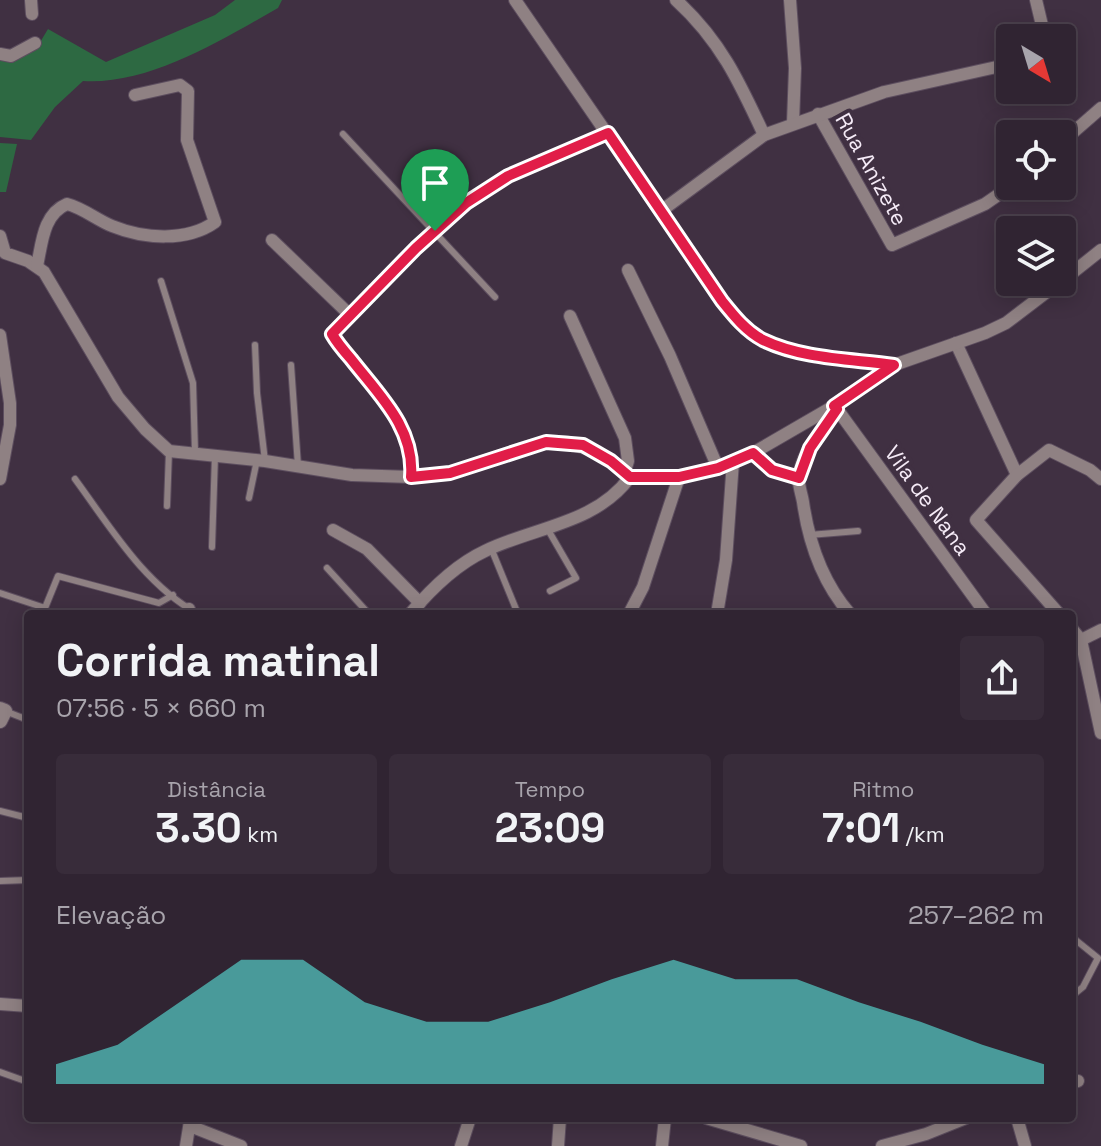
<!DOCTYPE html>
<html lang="pt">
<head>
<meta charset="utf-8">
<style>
	:root { --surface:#302432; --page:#382c3a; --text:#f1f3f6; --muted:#a8a4ac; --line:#4b414d; --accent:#54cdc7 }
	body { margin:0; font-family:"Space Grotesk",sans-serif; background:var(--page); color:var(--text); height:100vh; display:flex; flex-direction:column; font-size:30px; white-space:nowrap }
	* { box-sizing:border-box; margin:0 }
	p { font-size:26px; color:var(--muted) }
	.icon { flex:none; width:44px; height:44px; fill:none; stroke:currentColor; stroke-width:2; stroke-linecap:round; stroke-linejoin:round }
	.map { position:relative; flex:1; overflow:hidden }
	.sheet { position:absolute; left:24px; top:610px; width:1052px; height:512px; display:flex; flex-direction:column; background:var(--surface); border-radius:8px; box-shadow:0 4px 20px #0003,0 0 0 2px var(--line) }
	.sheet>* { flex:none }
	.needle { width:52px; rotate:142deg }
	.tools { position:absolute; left:996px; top:24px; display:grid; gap:16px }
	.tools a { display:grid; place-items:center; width:80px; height:80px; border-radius:8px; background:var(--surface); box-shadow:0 4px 20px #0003,0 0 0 2px var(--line); font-size:40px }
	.pin { position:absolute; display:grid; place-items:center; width:68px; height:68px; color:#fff; margin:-82px -34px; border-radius:50% 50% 50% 0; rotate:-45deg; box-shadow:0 0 8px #0007 }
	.pin .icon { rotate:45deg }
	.round { display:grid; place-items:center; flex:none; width:84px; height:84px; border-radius:8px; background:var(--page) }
	.headline { display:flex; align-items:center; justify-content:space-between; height:136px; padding:0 32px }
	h1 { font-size:44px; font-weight:800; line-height:60px }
	.metrics { display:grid; grid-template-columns:repeat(3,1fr); gap:12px; height:136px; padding:8px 32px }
	.metrics div { display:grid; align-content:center; border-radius:8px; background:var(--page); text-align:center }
	.metrics b { font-size:40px; font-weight:800 }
	.metrics small { font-size:22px; font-weight:400 }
	.metrics p { font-size:22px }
	.chart { height:224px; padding:16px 32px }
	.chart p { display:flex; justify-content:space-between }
	.chart svg { width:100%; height:144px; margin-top:8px; fill:var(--accent); opacity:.7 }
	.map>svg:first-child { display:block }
</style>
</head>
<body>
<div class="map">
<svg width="1101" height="1146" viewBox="0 0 1101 1146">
	<rect width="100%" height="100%" fill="#403042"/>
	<g fill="#2d6942">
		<path d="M235,0h47l-4,8c-57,32 -128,77 -195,73l-28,26 -24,33 -31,-3v-81l36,-7 12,-20 58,33 109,-47z"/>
		<polygon points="0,143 17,144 6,192 0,192"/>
	</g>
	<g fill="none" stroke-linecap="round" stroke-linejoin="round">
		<defs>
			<g id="service">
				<polyline points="343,134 495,297"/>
				<polyline points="161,281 193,383 195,452"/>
				<polyline points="255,345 257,393 265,461"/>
				<polyline points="291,365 298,466"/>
				<path d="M75,479c36,49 69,105 123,135"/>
				<polyline points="249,498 257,460"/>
				<polyline points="167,506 169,451"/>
				<polyline points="547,528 576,578 550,591"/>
				<polyline points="809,535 858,531"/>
				<polyline points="212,547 215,455"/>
				<polyline points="491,548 518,614"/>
				<polyline points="327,568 369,614"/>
				<polyline points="0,593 45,608 58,576 159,603 173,595"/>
				<polyline points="5,711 28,720"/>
				<polyline points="0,811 28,818"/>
				<polyline points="0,881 28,880"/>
				<polyline points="1072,937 1098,958 1083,987 1072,996"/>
				<polyline points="0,1072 28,1082"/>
			</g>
			<g id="minor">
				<polyline points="31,0 32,14"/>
				<path d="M515,0l207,301c12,15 24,30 41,39 39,19 89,19 131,25"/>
				<path d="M676,0c44,40 63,81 88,135"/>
				<polyline points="790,0 795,68 793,123"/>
				<polyline points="1036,0 1045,38"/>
				<polyline points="0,54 11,56 35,43"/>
				<polyline points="818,114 892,245 985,204 1011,186"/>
				<polyline points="1062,142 1101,108"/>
				<polyline points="661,211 764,135 884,92 1010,64"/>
				<polyline points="0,236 5,253 28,261 44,272 118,397 145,429 169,451 265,461 352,475 411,477 450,473 527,447 546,442 566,442 598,452 630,477"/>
				<polyline points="272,240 349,314"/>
				<path d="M37,266c5,-23 6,-52 30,-62 16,4 30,16 45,22 32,13 75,16 103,-4l-28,-82 1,-49 -8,-6 -45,10"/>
				<polyline points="628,270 670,356 718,468"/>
				<polyline points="1062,281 1101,250"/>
				<polyline points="570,316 625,438 628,461 624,473"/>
				<polyline points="0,335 10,403 10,425 0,479"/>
				<polyline points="956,343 1017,475"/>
				<path d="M836,408c-12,21 -35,43 -37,70 -1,7 3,17 4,24 6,42 19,80 47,112"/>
				<polyline points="837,409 986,614"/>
				<polyline points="753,453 772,470 799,478"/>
				<path d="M411,477c4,-49 -32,-83 -60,-118 -7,-8 -14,-16 -19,-25l84,-86 50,-45 42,-27 100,-43"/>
				<polyline points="630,477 679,477 718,468 753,453 834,406 894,365 985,333 1006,323 1060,282"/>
				<polyline points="333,530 367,549 420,603"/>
				<polyline points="188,614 189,609"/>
				<path d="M410,614c21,-25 45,-49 75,-63 49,-24 111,-27 145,-74"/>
				<polyline points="629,614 643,587 679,477"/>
				<polyline points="717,614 726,560 733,461"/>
				<polyline points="1059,614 976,520 1017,475 1049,450 1090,470 1101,479"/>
				<polyline points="1072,629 1081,640 1101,733"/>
				<polyline points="1081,640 1101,630"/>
				<polyline points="0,1004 28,1006"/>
				<polyline points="1072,1082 1078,1081"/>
				<polyline points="706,1118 801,1146"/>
				<polyline points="1017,1118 1025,1146"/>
				<polyline points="190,1126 241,1146"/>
				<polyline points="186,1146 190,1121"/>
				<polyline points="461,1146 470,1118"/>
				<polyline points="558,1146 560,1118"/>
				<polyline points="662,1146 665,1118"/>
				<polyline points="882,1146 926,1134 966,1118"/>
			</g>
			<polyline id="tertiary" points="0,709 5,711 0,721"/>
		</defs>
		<use href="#service" stroke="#5d4e5f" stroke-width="8"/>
		<use href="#minor" stroke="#5d4e5f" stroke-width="14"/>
		<use href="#tertiary" stroke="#5d4e5f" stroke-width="16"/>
		<use href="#service" stroke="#8f8183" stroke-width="6"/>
		<use href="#minor" stroke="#8f8183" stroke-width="12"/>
		<use href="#tertiary" stroke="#8f8183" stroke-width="14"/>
	</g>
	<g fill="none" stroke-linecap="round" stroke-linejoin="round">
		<defs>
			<path id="route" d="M608,133l114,168c12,15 24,30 41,39 39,19 89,19 131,25l-60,41 3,3 -27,39 -11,30 -27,-8 -19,-17 -35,15 -39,9h-49l-19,-16 -28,-16 -37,-3 -96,31 -39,4c4,-49 -32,-82 -60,-118 -7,-8 -14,-16 -19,-25l84,-86 50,-45 42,-27z"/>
		</defs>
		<use href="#route" stroke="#fff" stroke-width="16"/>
		<use href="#route" stroke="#e11d48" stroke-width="10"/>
	</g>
	<g text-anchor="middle" stroke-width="8" stroke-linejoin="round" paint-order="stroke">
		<g font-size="22" fill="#f5ebf7" stroke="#403042">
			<text transform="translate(872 169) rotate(61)" y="8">Rua Anizete</text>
			<text transform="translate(928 500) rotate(54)" y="8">Vila de Nana</text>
		</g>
	</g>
</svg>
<div class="tools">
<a><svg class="needle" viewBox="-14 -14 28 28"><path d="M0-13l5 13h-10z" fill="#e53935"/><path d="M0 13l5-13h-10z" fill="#a8a4ac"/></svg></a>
<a><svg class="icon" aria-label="locate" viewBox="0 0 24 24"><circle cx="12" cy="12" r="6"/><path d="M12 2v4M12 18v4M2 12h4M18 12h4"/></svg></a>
<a><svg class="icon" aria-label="layers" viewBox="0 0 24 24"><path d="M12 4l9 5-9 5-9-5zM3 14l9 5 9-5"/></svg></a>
</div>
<div class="pin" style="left:435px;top:231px;background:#1e9e55"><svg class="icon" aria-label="arrive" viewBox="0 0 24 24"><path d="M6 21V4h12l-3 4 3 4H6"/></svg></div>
<section class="sheet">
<div class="headline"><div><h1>Corrida matinal</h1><p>07:56 · 5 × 660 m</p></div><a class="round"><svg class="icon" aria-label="share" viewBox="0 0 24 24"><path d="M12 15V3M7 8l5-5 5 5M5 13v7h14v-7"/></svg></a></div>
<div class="metrics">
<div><p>Distância</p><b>3.30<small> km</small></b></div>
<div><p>Tempo</p><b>23:09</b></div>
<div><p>Ritmo</p><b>7:01<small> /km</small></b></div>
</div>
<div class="chart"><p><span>Elevação</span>257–262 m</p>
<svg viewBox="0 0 160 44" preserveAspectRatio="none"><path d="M0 44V38L10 32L20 19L30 6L40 6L50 19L60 25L70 25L80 19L90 12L100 6L110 12L120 12L130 19L140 25L150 32L160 38V44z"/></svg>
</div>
</section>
</div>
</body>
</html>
